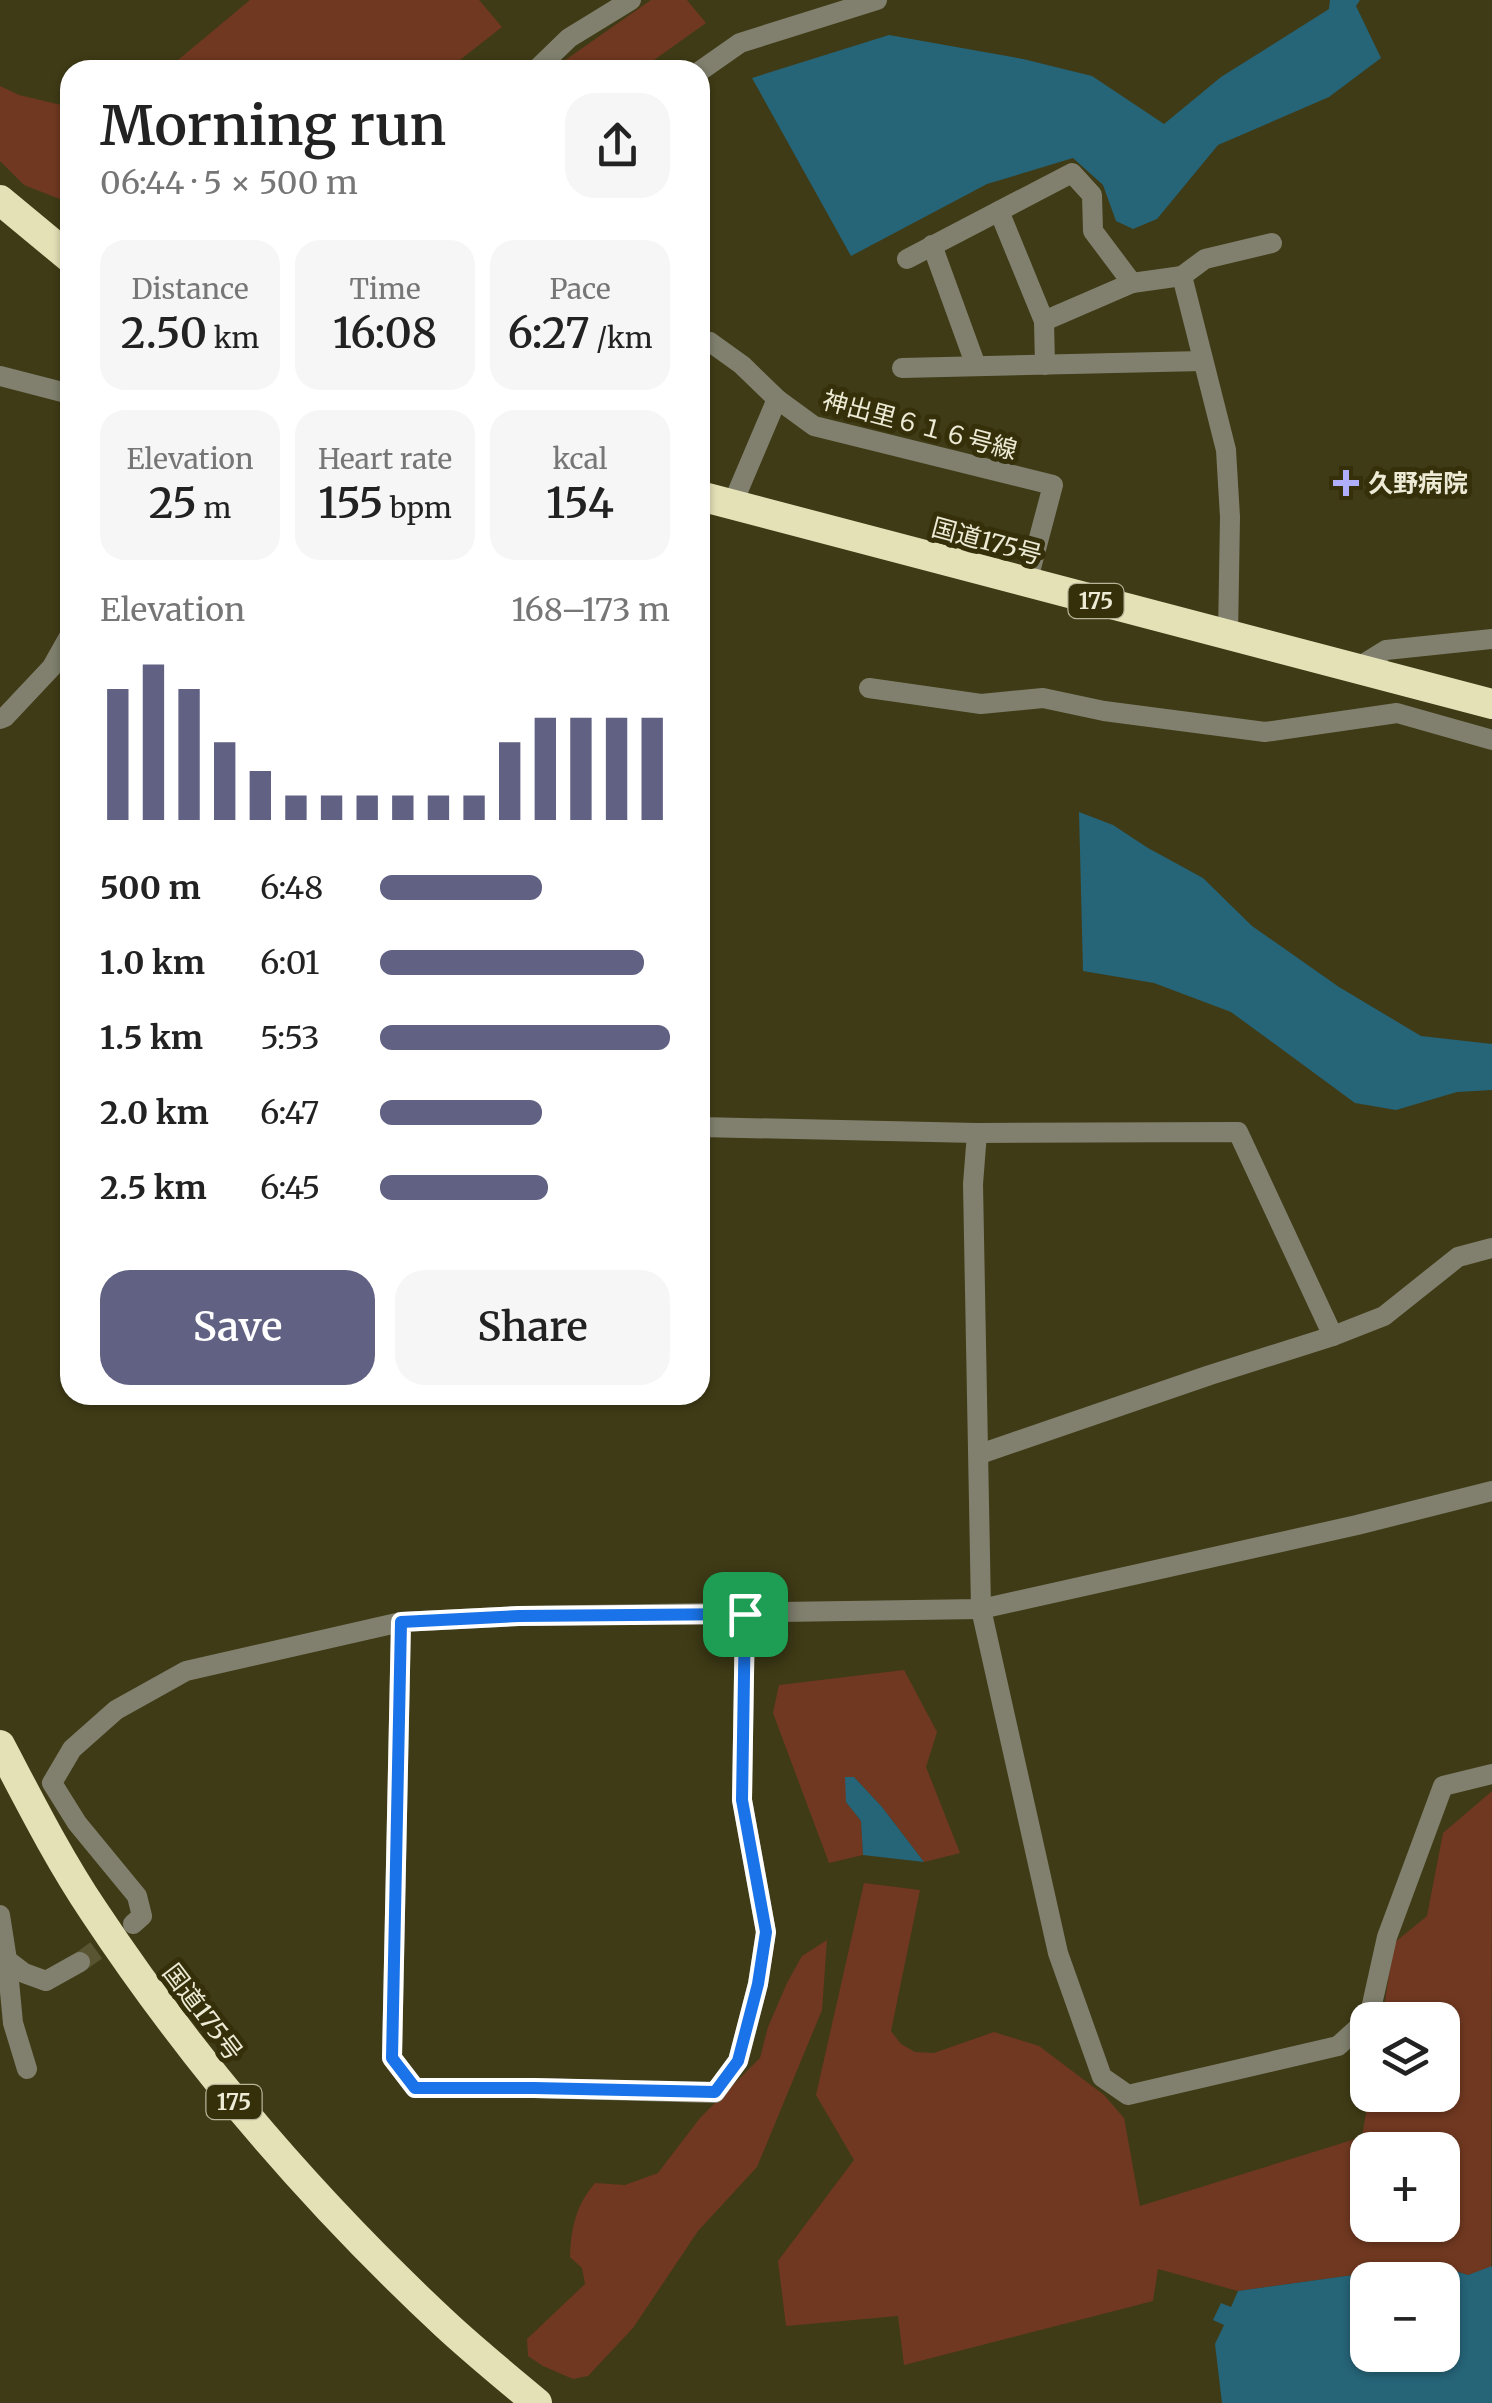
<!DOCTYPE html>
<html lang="en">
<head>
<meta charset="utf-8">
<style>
	:root { --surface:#fff; --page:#f6f6f6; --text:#222; --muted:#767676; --accent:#616184 }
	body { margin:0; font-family:Merriweather,"Noto Sans JP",serif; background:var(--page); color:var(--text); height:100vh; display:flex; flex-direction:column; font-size:38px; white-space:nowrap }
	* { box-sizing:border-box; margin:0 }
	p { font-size:32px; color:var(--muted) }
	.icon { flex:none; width:55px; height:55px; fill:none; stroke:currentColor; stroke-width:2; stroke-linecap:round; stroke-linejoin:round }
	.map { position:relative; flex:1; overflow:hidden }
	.side { position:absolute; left:60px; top:60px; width:650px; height:1345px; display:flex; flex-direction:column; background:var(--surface); border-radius:30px; box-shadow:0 2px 8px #0004 }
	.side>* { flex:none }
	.buttons { position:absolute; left:1350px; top:2002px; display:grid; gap:20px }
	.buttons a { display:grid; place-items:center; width:110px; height:110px; border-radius:20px; background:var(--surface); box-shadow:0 2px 8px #0004; font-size:50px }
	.pin { position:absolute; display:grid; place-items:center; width:85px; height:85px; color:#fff; margin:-42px; border-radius:20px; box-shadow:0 5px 15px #0006 }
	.round { display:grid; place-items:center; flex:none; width:105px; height:105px; border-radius:30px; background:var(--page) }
	.head { display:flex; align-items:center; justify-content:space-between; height:170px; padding:0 40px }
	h1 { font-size:55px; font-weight:600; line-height:75px }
	.metrics { display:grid; grid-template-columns:repeat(3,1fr); gap:15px; height:170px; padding:10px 40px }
	.metrics div { display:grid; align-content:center; border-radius:25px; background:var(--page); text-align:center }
	.metrics b { font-size:42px; font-weight:600 }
	.metrics small { font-size:28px; font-weight:400 }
	.metrics p { font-size:28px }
	.chart { height:280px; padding:20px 40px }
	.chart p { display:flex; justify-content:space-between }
	.chart svg { width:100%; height:180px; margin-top:10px; stroke:var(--accent); stroke-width:6 }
	.primary-button { display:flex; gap:20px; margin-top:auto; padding:20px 40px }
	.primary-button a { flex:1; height:115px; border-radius:30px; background:var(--accent); color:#fff; font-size:40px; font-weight:600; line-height:115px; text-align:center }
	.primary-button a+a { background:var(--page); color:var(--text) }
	ul { padding:0 40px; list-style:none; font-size:32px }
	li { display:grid; grid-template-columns:160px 120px 1fr; align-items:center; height:75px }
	li i { height:25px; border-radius:12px; background:var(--accent) }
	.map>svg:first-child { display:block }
</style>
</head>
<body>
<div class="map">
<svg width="1492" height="2403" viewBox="0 0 1492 2403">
	<rect width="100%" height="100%" fill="#3f3b16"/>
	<g fill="#703820" fill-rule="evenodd">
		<polygon points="250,0 479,0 502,27 456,63 463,70 166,70"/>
		<polygon points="651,0 687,0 706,23 640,70 551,70"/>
		<polygon points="0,86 19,95 70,107 70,203 24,185 0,161"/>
		<polygon points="904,1670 937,1732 926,1767 960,1853 924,1862 882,1807 854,1777 846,1802 861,1821 863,1855 829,1863 773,1713 779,1685"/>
		<path d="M1492,1791l-1,476 -23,8 -35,-11 -195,27 -80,-22 -5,32 -249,64 -6,-49 -112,10 -8,-65 76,-101 -38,-65 48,-212 56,7 -29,141 10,13 14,8 19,1 60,-21 45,14 65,49 20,23 16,88 222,-69 7,-42h73v-75h-60l12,-77 33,-27 16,-83zM1368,2150h74v75h-74z"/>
		<path d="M827,1940l-5,70 -65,157 -59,64 -65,97 -45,48 -15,3 -30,-13 -15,-10 -1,-17 58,-55 -3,-16 -12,-11c1,-29 6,-52 25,-74l30,2 33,-12 42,-55 60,-60 8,-31 19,-44 15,-27z"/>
	</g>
	<g fill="#266478" fill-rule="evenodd">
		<polygon points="1330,0 1360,0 1356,6 1381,58 1329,97 1218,145 1157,219 1133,229 1116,221 1103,185 1073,158 987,184 851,256 752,78 889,35 1023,59 1092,76 1164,124 1221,77 1329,9"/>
		<polygon points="1079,812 1113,825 1148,848 1203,878 1252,926 1339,987 1421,1036 1492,1044 1492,1090 1457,1092 1396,1110 1355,1103 1231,1012 1154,983 1083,971"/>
		<polygon points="845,1777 854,1777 882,1807 924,1862 863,1855 861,1821 846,1802"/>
		<path d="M1433,2264l35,11 24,-9v137h-270l-7,-59 9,-19 -11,-5 8,-17 10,4 7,-16zM1368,2280h74v75h-74z"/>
	</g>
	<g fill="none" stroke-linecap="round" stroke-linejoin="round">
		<polyline stroke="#595533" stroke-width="20" stroke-dasharray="20 10" stroke-linecap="butt" points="80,1962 123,1931"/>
		<g stroke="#81806f" stroke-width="20">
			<polyline points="536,70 569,38 631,0"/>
			<polyline points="700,71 740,43 877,0"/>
			<polyline points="999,211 1044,321 1045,365"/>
			<polyline points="932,245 976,366"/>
			<polyline points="907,259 1072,173 1092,195 1093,231 1132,283 1182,276"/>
			<polyline points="1044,321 1132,283"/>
			<polyline points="700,341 710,342 742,365 777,399 814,426 1053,485 1027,583"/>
			<polyline points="902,368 1203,361"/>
			<polyline points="0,376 70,394"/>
			<polyline points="732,505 777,399"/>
			<polyline points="1228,636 1230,517 1226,450 1182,276 1205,259 1272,243"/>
			<polyline points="1357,668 1386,650 1492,639"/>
			<polyline points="869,688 981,704 1043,698 1104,711 1265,732 1397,713 1492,740"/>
			<polyline points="0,719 5,717 52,667 70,635"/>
			<polyline points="700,1127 977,1133 1238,1132 1333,1336"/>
			<polyline points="977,1133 973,1184 981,1609 1058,1953 1102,2077 1128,2095 1338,2046 1369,2018 1387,1937 1443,1786 1492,1774"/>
			<polyline points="980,1454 1210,1375 1333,1336 1384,1316 1458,1257 1492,1248"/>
			<polyline points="401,1622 392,2058 415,2088 534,2088 715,2093 738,2061 758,1984 766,1932 742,1800 745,1614"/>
			<polyline points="0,1915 7,1960 13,2023 27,2069"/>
			<polyline points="133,1924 142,1916 137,1896 77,1823 52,1783 72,1749 116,1710 186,1671 401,1622 519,1616 981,1609 1357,1525 1492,1491"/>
			<polyline points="7,1960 24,1973 46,1981 80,1962"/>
		</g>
		<g stroke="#e5e1b7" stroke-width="30">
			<polyline points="0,200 70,258"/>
			<polyline points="700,496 1492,704"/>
			<path d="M0,1745c29,55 58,113 93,165 100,151 219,290 352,414 29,27 61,53 92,79"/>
		</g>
	</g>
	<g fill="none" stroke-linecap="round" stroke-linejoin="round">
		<defs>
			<polygon id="route" points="745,1614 742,1800 766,1932 758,1984 738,2061 715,2092 534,2088 415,2088 392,2058 401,1622 519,1616"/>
		</defs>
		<use href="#route" stroke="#fff" stroke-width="20"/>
		<use href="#route" stroke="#1a73e8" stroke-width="12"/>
	</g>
	<path fill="#aeaefb" stroke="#35300a" stroke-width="4" d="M1341 468h10v10h10v10h-10v10h-10v-10h-10v-10h10z"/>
	<g text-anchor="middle" stroke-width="10" stroke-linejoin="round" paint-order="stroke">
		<g fill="#35300a" stroke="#b6b399" stroke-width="2.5">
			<rect x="1068.5" y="584" width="55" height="34" rx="8"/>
			<rect x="206.5" y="2085" width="55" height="34" rx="8"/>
		</g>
		<g font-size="22" font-weight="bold" fill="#edebd6">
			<text x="1096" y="609">175</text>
			<text x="234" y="2110">175</text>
		</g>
		<g font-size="25" fill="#edebd6" stroke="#35300a">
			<text transform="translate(920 425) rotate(15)" y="9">神出里６１６号線</text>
			<text transform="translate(987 541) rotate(15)" y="9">国道175号</text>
			<text transform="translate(203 2012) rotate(53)" y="9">国道175号</text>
		</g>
		<g font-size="25" font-weight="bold" fill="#edebd6" stroke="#35300a" text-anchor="start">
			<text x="1368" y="492">久野病院</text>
		</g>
	</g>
</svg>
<div class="buttons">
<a><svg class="icon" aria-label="layers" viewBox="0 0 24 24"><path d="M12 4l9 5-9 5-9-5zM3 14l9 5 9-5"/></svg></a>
<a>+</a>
<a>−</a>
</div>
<div class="pin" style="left:745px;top:1614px;background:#1e9e55"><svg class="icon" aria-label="arrive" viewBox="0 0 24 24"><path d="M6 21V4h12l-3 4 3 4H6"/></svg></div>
<section class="side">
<div class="head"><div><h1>Morning run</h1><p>06:44 · 5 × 500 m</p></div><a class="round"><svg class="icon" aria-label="share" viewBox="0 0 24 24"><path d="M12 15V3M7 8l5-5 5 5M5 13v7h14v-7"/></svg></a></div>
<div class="metrics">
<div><p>Distance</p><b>2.50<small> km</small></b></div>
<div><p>Time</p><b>16:08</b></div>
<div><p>Pace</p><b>6:27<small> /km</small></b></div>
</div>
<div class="metrics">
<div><p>Elevation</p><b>25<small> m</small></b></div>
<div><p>Heart rate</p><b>155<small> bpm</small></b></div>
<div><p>kcal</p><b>154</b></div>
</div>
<div class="chart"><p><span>Elevation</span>168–173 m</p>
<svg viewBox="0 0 160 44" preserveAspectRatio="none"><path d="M5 44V12M15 44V6M25 44V12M35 44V25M45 44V32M55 44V38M65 44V38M75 44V38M85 44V38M95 44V38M105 44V38M115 44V25M125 44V19M135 44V19M145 44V19M155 44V19"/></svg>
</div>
<ul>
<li><b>500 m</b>6:48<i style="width:56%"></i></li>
<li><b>1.0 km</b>6:01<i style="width:91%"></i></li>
<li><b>1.5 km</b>5:53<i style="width:100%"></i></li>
<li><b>2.0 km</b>6:47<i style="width:56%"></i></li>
<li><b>2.5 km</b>6:45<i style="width:58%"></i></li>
</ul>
<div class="primary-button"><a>Save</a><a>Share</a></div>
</section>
</div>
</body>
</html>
